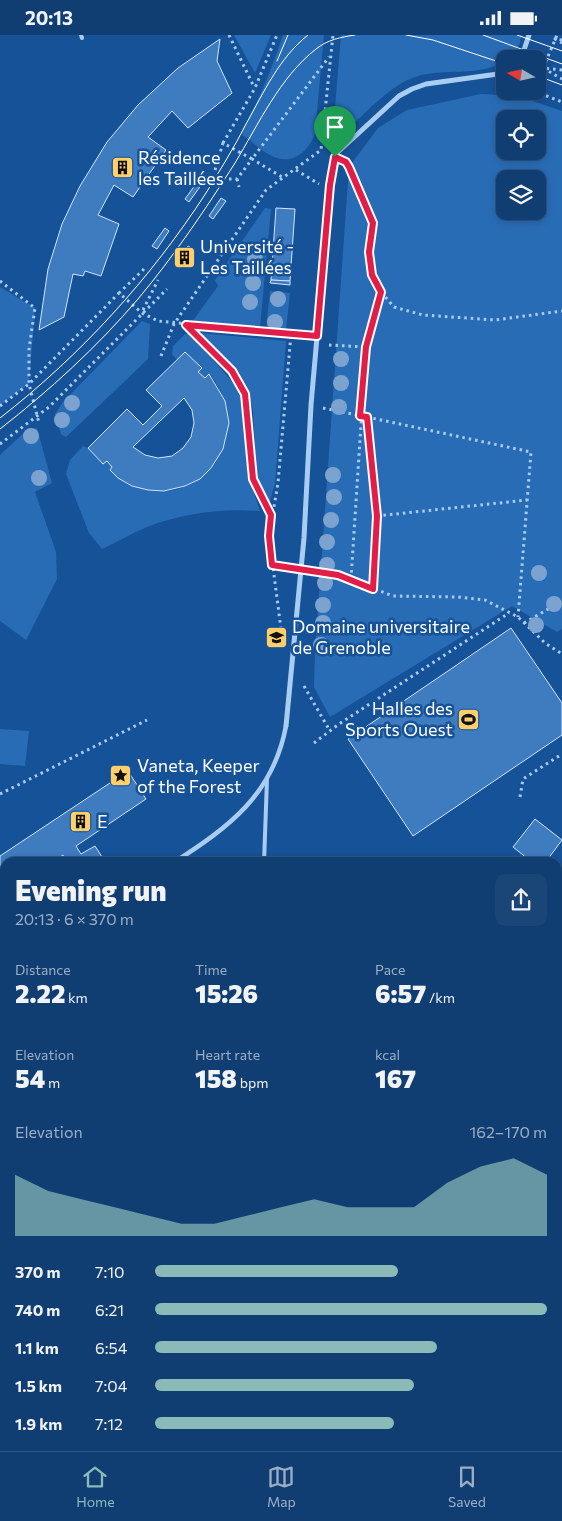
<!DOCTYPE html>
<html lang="en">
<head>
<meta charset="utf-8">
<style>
	:root { --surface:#103e72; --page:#194577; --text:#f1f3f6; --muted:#9caec4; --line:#305784; --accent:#8bbbb9 }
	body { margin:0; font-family:Commissioner,sans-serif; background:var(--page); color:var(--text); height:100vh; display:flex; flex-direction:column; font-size:19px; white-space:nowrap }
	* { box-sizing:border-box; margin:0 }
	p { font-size:16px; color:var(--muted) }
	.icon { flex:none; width:28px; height:28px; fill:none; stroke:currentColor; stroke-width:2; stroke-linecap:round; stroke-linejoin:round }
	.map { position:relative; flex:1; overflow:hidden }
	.sheet { position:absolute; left:0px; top:822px; width:562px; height:594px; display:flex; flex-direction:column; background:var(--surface); border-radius:15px 15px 0 0; box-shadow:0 2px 8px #0003,0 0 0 1px var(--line) }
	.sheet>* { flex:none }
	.needle { width:32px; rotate:279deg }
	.fabs { position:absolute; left:496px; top:15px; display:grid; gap:10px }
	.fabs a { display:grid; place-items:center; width:50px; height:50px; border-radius:10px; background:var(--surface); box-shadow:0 2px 8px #0003,0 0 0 1px var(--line); font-size:25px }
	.pin { position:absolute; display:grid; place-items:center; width:42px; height:42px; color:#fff; margin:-51px -21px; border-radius:50% 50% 50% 0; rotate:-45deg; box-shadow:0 0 5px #0007 }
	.pin .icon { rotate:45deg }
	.round { display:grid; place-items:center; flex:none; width:52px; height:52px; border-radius:10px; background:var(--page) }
	.headline { display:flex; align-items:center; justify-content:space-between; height:85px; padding:0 15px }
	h1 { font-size:28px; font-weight:800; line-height:38px }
	.metrics { display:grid; grid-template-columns:repeat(3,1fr); gap:8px; height:85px; padding:5px 15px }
	.metrics div { display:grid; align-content:center }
	.metrics b { font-size:25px; font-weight:800 }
	.metrics small { font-size:14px; font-weight:400 }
	.metrics p { font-size:14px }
	.chart { height:140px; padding:10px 15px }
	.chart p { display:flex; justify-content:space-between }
	.chart svg { width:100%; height:90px; margin-top:5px; fill:var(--accent); opacity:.7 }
	ul { padding:0 15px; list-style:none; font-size:16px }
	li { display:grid; grid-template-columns:80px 60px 1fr; align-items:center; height:38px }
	li i { height:12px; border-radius:6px; background:var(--accent) }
	.status { display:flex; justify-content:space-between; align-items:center; height:35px; padding:0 25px; background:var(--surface); direction:ltr }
	.status svg { height:14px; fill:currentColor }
	.tab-bar { display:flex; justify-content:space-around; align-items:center; height:70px; border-top:1px solid var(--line); background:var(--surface); font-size:14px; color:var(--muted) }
	.tab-bar a { display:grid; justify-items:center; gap:2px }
	.tab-bar .selected { color:var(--accent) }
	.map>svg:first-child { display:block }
</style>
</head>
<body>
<div class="status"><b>20:13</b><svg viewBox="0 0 49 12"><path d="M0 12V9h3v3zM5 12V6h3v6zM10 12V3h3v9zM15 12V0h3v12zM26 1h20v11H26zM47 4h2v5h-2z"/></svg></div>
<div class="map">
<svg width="562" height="1416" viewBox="0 0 562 1416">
	<rect width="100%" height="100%" fill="#165298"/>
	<g fill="#296cb6" fill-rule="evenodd">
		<polygon points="234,0 271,0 255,38"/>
		<path d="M283,0h41l-9,98c-5,16 -20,31 -38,25 -12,-3 -25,-17 -36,-24 17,-32 31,-65 42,-99z"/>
		<path d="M341,0h180l-1,8 -7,13 -8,3v2c-28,17 -61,6 -90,16 -23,8 -43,30 -61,46l-9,-3 -10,-12z"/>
		<path d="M481,59l37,2 44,15v518l-5,3 -45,-26 -182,111 -16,-30 1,-35 34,-485 29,-39 29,-18zM505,84h33v32h-33zM505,144h33v32h-33z"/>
		<polygon points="265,173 271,174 260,292 192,287 218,251 215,245"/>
		<polygon points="0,252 35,273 29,349 0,370"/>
		<polygon points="270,256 290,258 286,295 266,293"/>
		<polygon points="142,286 150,289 148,324 66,402 61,399 55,379 63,367"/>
		<polygon points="200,298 286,306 275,448 269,470 257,445 253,376 248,356 239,339"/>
		<path d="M185,299h4l5,4 47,54 4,21 3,62 12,36c-37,-3 -78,2 -113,16 -15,6 -30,15 -45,22l-13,-16 -23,-59 4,-14 13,-14 5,2 15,16 4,-3 5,6 -2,4c68,59 155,-22 100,-97l-5,4 -7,-6 4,-4 -17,-16 -8,8 -5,-6 1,-8z"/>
		<polygon points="37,393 52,448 35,457 56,517 57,544 26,605 0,586 0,420 26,396"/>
		<polygon points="0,694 29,696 25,731 0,729"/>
	</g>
	<g fill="#3e7bbf" stroke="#d0e5fc" fill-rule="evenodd">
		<polygon points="220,4 217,26 232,58 188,93 172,76 148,102 166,115 133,162 114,150 98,180 119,189 101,241 85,236 83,241 73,239 64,282 39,295 48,234 62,189 80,151 107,107 138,70 178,33"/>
		<polygon points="198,146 202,149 189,167 185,164"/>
		<polygon points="221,163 226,166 213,184 209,181"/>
		<polygon points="276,173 295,174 290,246 271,245"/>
		<polygon points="165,193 169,196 157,214 152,211"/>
		<polygon points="188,211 193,214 180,233 175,230"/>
		<polygon points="271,245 290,246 290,250 270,248"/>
		<path d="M185,317l17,16 -4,4 7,6 4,-4 16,27 4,22 -6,26 -12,19 -11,11 -15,7 -21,5 -16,-1 -16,-4 -14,-8 -8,-8 2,-3 -5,-6 -4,3 -15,-16 39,-39 16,16 19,-19 -16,-16zM184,363l8,12 2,13 -3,14 -8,11 -11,8 -14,2 -13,-3 -12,-8z"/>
		<polygon points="511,593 562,668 562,700 413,801 348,704"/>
		<polygon points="128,736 146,764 76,811 81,819 95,811 106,828 67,828 63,820 51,828 5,828 5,837 0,830 0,821"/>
		<polygon points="535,784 562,805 545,828 533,828 513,812"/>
		<polygon points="560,845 562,847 562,874 558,871 558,849"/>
		<polygon points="558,902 562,906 562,934 558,940"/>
		<polygon points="562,1029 562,1064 558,1060 558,1035"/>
		<polygon points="558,1147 562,1150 562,1194 558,1191"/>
		<polygon points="558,1362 562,1368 562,1416 551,1416 548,1411 558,1411"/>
	</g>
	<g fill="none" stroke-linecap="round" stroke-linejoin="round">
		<g stroke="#a9ccf2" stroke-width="3" stroke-dasharray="2.5 4" stroke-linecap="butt">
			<polyline points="229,0 254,52"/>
			<polyline points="562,5 555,4 562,8"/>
			<polyline points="562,35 543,33 562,44"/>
			<polyline points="538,45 557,0"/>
			<polyline points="534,56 562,67"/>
			<polyline points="323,90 342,98"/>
			<polyline points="223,108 255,53 277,0"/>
			<polyline points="347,129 373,188 369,217 372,240 381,257 394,272 423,280 495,285 562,276"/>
			<polyline points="215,135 223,108 252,124 329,22"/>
			<polyline points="296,135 319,149"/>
			<polyline points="229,144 237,144 252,124 282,142"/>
			<polyline points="237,144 239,152"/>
			<polyline points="144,234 119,258 142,278 158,286 306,300"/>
			<polyline points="0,246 35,273 29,314 29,349 39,388"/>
			<polyline points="143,275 158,245"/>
			<polyline points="187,291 232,336 243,355 248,371 253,444 270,480"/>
			<polyline points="329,310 366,312"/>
			<polyline points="161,321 174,289 266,155 321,115 333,0"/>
			<polyline points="0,371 29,349 119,258"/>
			<polyline points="323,373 367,382 377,481 373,554"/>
			<polyline points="367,382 531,417 518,582"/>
			<polyline points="0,409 49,372 167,254"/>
			<polyline points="377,481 527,465"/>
			<polyline points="272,530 290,533"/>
			<polyline points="313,536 344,542 393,561 458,562 485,565 518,582 545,608 562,619"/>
			<polyline points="351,544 366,312 381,257"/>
			<polyline points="524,588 562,566"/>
			<polyline points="281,594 269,501 278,448 291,299"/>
			<polyline points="304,651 330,696"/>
			<polyline points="314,708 339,689 509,578"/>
			<polyline points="0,759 147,685"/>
			<polyline points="520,762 523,744 562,719"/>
			<polyline points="558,1126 562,1129"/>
			<polyline points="0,1206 5,1210"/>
			<polyline points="0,1398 5,1400"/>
			<polyline points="28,1411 37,1416"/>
			<polyline points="220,1411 225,1416"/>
			<polyline points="319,1411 322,1416"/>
		</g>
		<g stroke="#a9ccf2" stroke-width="4">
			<polyline points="81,0 82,3"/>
			<polyline points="264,828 267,744"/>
			<polyline points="558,952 562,956"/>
			<polyline points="558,984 562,987"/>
			<polyline points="558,1256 562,1262"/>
		</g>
		<g stroke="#a9ccf2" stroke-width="4.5">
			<path d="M173,828c56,-36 100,-68 113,-137"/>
			<polyline points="0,939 5,936"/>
			<polyline points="0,948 5,956"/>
			<polyline points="0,1041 5,1038"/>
		</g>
		<g stroke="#a9ccf2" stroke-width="5">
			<polyline points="518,24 524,15 529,0"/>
			<polyline points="286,691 304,503 311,370 332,132 338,117 399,61 412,54 426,49 505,38"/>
			<polyline points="558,981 562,975"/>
		</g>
		<g stroke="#a9ccf2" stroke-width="9">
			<polyline points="0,1226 5,1230"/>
			<polyline points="191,1411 196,1416"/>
		</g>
		<g stroke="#fff" stroke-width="1">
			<polyline points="406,0 433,5 505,29"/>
			<polyline points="483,0 562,29"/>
			<polyline points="517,0 562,16"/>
			<polyline points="277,26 288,0"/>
			<polyline points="538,41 562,50"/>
			<path d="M0,383c80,-62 151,-140 206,-225 14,-23 28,-45 40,-69 18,-32 33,-66 62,-89"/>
			<path d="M0,394c50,-39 97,-82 138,-130 36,-43 67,-89 97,-136 23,-38 45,-86 81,-114 11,-9 25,-12 39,-14"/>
		</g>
	</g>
	<g fill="#7ca3cf">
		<circle cx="255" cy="224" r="8"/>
		<circle cx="253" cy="248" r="8"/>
		<circle cx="278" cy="264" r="8"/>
		<circle cx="250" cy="267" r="8"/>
		<circle cx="275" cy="287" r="8"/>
		<circle cx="341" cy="324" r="8"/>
		<circle cx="341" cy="348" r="8"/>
		<circle cx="72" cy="368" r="8"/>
		<circle cx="339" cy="372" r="8"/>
		<circle cx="62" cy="385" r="8"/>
		<circle cx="31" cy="401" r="8"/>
		<circle cx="333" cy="440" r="8"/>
		<circle cx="39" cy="443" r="8"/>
		<circle cx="334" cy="462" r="8"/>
		<circle cx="331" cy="485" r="8"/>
		<circle cx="327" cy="507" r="8"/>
		<circle cx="327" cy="530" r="8"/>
		<circle cx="539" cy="538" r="8"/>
		<circle cx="325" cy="548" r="8"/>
		<circle cx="554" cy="569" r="8"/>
		<circle cx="323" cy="570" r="8"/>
		<circle cx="323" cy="588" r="8"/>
		<circle cx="536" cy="590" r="8"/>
		<circle cx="321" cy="610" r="8"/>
	</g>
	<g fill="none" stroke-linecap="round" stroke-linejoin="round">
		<defs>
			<polygon id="route" points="335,122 346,127 349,132 373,188 369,217 372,240 381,257 366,312 360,381 367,382 377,481 373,554 338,540 272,530 269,501 271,480 253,444 245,359 232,336 186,290 317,301 330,150"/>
		</defs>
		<use href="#route" stroke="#fff" stroke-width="10"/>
		<use href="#route" stroke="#e11d48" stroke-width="6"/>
	</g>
	<defs>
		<symbol id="building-square" viewBox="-11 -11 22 22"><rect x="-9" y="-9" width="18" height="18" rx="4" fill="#ffd06a" stroke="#165298"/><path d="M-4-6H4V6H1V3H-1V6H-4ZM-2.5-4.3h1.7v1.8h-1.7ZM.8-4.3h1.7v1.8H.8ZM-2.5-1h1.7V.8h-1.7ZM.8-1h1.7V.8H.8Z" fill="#111"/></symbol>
		<symbol id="university-square" viewBox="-11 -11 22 22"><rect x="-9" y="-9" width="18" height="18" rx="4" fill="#ffd06a" stroke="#165298"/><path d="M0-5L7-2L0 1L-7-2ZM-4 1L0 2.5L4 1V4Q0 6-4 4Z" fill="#111"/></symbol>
		<symbol id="stadium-square" viewBox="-11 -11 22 22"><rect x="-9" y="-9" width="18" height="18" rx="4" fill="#ffd06a" stroke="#165298"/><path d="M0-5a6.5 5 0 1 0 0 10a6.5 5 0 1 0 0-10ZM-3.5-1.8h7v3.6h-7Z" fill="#111"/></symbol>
		<symbol id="sight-square" viewBox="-11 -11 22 22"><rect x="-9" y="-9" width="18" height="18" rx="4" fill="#ffd06a" stroke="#165298"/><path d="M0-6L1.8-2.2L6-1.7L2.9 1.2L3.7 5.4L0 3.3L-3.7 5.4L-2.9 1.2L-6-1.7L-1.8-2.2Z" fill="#111"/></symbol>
	</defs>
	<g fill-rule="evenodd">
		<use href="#building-square" x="110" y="120" width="25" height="25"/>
		<use href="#building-square" x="172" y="210" width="25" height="25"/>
		<use href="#university-square" x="264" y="590" width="25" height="25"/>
		<use href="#stadium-square" x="456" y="672" width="25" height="25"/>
		<use href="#sight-square" x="108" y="728" width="25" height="25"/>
		<use href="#building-square" x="68" y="774" width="25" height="25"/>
	</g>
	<g text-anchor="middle" stroke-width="5" stroke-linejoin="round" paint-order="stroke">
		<g font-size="18" fill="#fff" stroke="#165298" text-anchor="start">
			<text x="138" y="129">Résidence<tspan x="138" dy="21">les Taillées</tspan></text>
			<text x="200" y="218">Université -<tspan x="200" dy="21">Les Taillées</tspan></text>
			<text x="292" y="598">Domaine universitaire<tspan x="292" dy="21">de Grenoble</tspan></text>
			<text x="453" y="680" text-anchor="end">Halles des<tspan x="453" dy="21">Sports Ouest</tspan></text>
			<text x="137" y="737">Vaneta, Keeper<tspan x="137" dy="21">of the Forest</tspan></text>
			<text x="97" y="793">E</text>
		</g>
	</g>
</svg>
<div class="fabs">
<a><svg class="needle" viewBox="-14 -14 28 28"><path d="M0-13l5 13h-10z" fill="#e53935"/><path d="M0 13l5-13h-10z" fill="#9caec4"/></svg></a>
<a><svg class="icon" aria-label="locate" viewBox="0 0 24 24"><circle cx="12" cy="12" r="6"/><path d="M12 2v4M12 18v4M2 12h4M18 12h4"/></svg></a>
<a><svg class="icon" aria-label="layers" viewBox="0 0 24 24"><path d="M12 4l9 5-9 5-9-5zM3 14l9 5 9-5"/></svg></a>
</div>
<div class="pin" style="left:335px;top:122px;background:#1e9e55"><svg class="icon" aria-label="arrive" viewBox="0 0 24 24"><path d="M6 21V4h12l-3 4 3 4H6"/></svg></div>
<section class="sheet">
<div class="headline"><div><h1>Evening run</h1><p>20:13 · 6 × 370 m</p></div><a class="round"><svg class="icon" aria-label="share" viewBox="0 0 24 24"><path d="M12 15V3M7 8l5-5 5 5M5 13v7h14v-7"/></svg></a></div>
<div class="metrics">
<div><p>Distance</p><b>2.22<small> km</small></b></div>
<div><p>Time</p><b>15:26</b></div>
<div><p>Pace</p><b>6:57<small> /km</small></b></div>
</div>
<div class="metrics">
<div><p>Elevation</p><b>54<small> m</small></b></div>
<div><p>Heart rate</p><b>158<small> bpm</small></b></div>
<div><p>kcal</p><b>167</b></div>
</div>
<div class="chart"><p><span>Elevation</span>162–170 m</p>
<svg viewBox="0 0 160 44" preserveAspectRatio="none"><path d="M0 44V14L10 22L20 26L30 30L40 34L50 38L60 38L70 34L80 30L90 26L100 30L110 30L120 30L130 18L140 10L150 6L160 14V44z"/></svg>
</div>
<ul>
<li><b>370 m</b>7:10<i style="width:62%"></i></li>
<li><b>740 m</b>6:21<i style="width:100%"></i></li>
<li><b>1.1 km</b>6:54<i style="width:72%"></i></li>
<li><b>1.5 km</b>7:04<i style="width:66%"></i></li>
<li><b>1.9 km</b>7:12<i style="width:61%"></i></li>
</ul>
</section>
</div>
<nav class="tab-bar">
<a class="selected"><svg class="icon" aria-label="home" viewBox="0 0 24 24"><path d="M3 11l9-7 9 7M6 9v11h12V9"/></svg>Home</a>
<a><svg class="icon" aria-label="map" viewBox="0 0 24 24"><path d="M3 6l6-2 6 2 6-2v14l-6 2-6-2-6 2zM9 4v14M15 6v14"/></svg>Map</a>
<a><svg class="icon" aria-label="saved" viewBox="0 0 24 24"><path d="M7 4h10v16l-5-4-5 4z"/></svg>Saved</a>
</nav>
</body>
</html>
